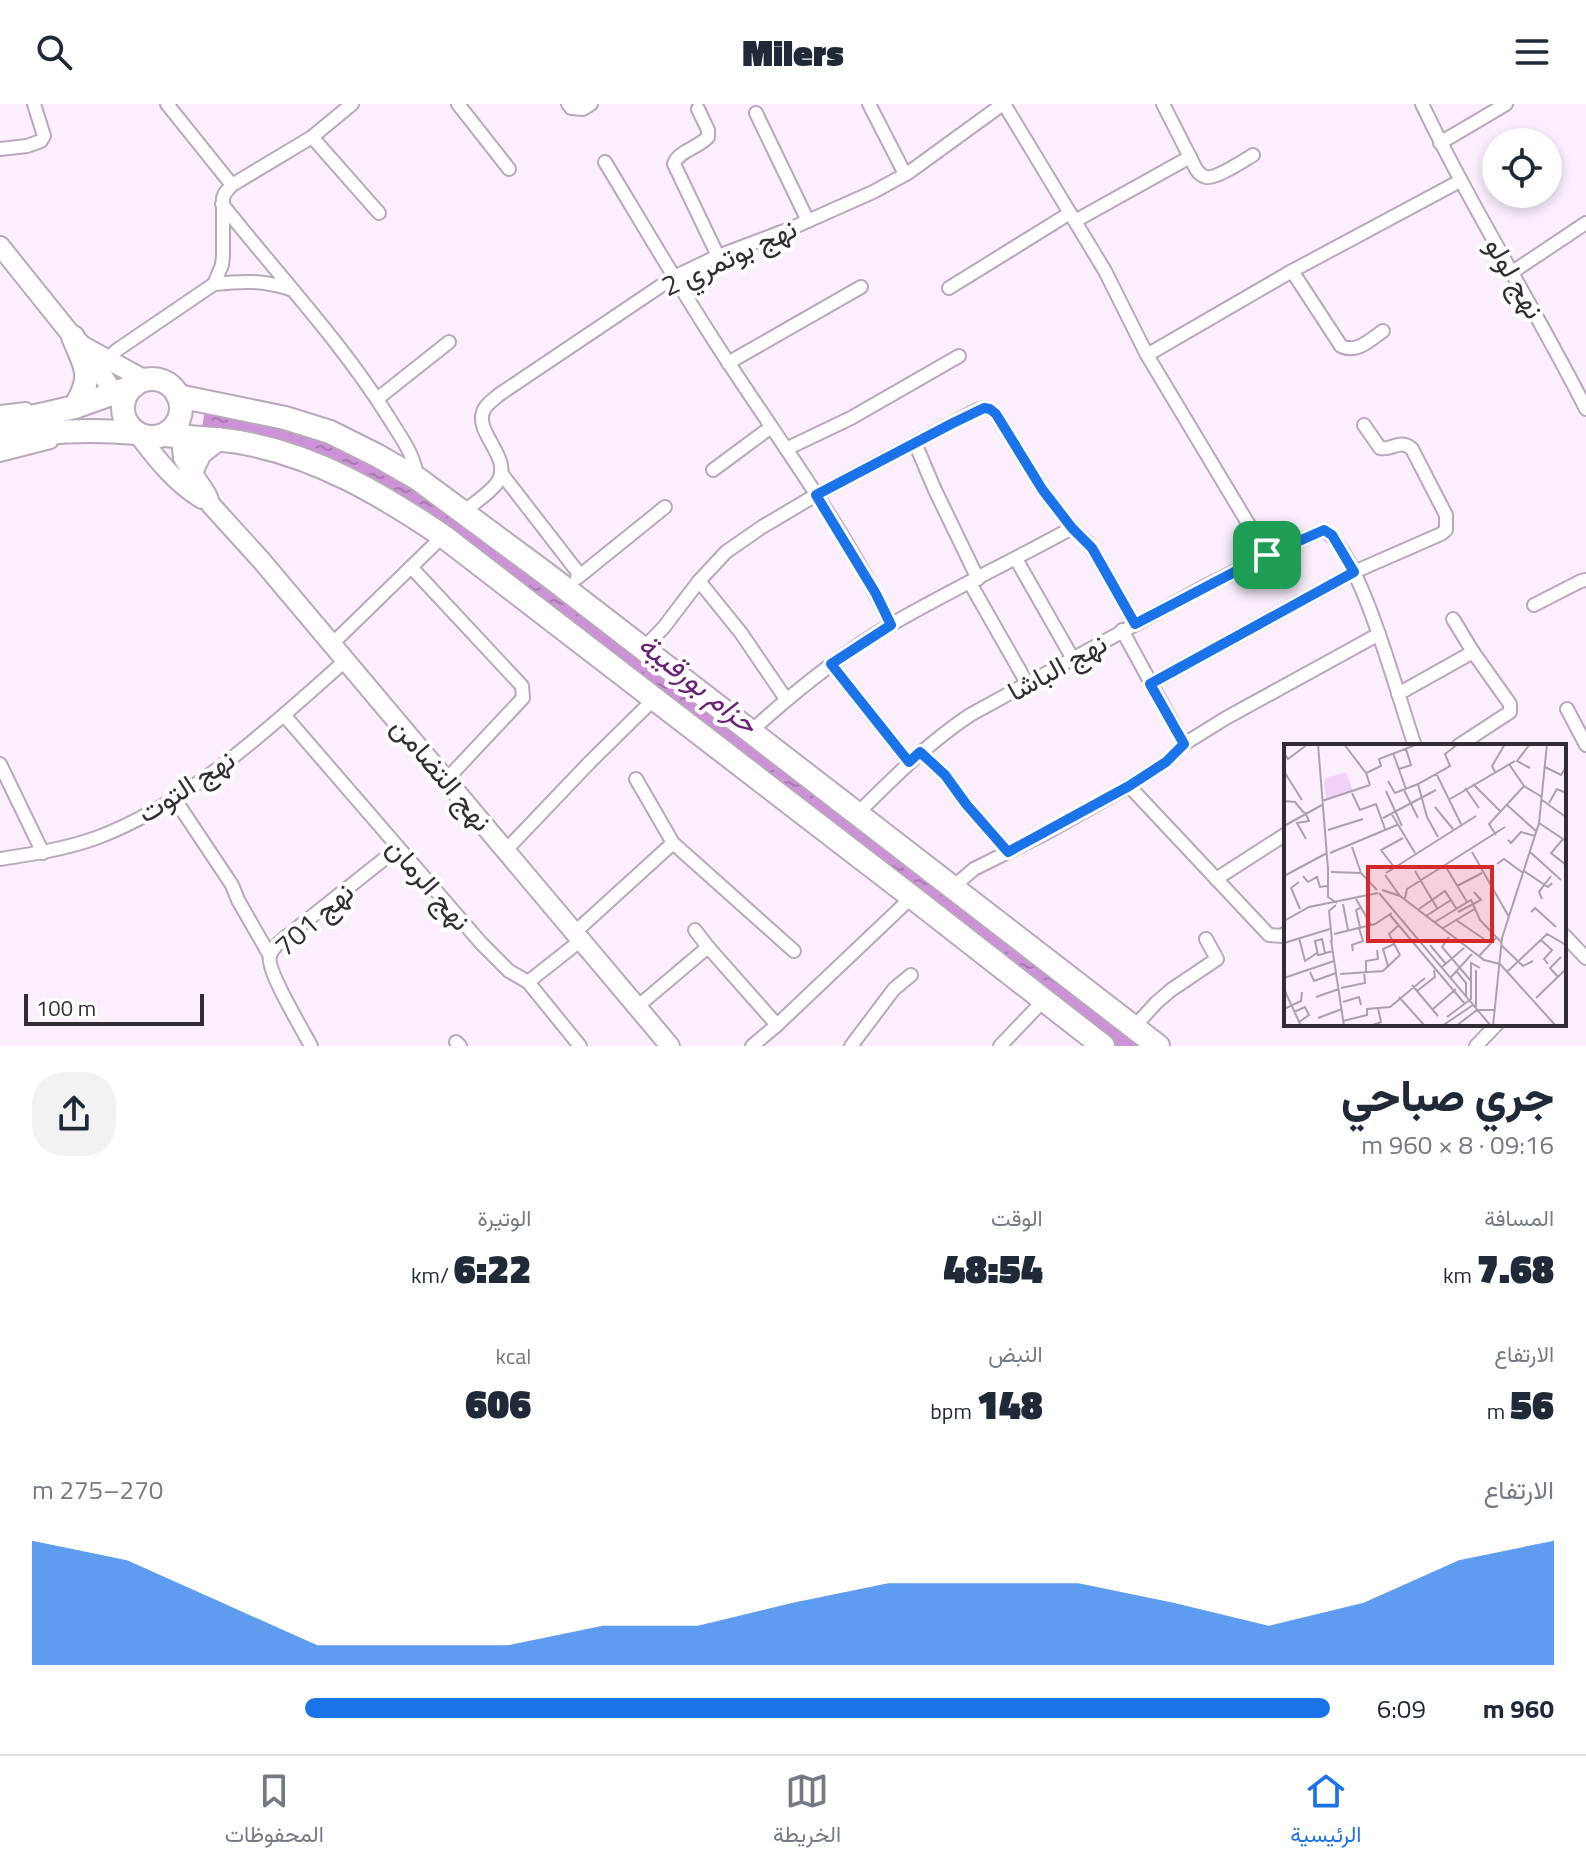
<!DOCTYPE html>
<html lang="ar">
<head>
<meta charset="utf-8">
<style>
	:root { --surface:#fff; --page:#f2f2f3; --text:#1f2937; --muted:#747a83; --line:#e0e1e3; --accent:#1a73e8 }
	body { margin:0; font-family:"Titillium Web",Vazirmatn,sans-serif; background:var(--page); color:var(--text); direction:rtl; height:100vh; display:flex; flex-direction:column; font-size:30px; white-space:nowrap }
	* { box-sizing:border-box; margin:0 }
	p { font-size:26px; color:var(--muted) }
	.icon { flex:none; width:44px; height:44px; fill:none; stroke:currentColor; stroke-width:2; stroke-linecap:round; stroke-linejoin:round }
	.map { position:relative; height:942px; overflow:hidden; direction:ltr }
	.drawer { display:flex; flex-direction:column; background:var(--surface); flex:1 }
	.drawer>* { flex:none }
	.buttons { position:absolute; left:1482px; top:24px; display:grid; gap:16px }
	.buttons a { display:grid; place-items:center; width:80px; height:80px; border-radius:50%; background:var(--surface); box-shadow:0 4px 12px #0003; font-size:40px }
	.scale { position:absolute; left:24px; bottom:20px; width:180px; box-sizing:border-box; padding-left:8px; border:4px solid #322d33; border-top:0; font-size:22px; line-height:28px; white-space:nowrap; color:#322d33; -webkit-text-stroke:6px #fff; paint-order:stroke }
	.pin { position:absolute; display:grid; place-items:center; width:68px; height:68px; color:#fff; margin:-34px; border-radius:16px; box-shadow:0 4px 12px #0006 }
	.round { display:grid; place-items:center; flex:none; width:84px; height:84px; border-radius:32px; background:var(--page) }
	.overview { display:flex; align-items:center; justify-content:space-between; height:136px; padding:0 32px }
	h1 { font-size:44px; font-weight:800; line-height:60px }
	.stats { display:grid; grid-template-columns:repeat(3,1fr); gap:12px; height:136px; padding:8px 32px }
	.stats div { display:grid; align-content:center }
	.stats b { font-size:40px; font-weight:800 }
	.stats small { font-size:22px; font-weight:400 }
	.stats p { font-size:22px }
	.chart { height:224px; padding:16px 32px }
	.chart p { display:flex; justify-content:space-between }
	.chart svg { width:100%; height:144px; margin-top:8px; fill:var(--accent); opacity:.7 }
	ul { padding:0 32px; list-style:none; font-size:26px }
	li { display:grid; grid-template-columns:128px 96px 1fr; align-items:center; height:60px }
	li i { height:20px; border-radius:10px; background:var(--accent) }
	header { display:flex; justify-content:space-between; align-items:center; height:104px; padding:0 32px; background:var(--surface); font-size:36px; font-weight:800 }
	.tabs { display:flex; justify-content:space-around; align-items:center; height:112px; border-top:2px solid var(--line); background:var(--surface); font-size:22px; color:var(--muted) }
	.tabs a { display:grid; justify-items:center; gap:4px }
	.tabs .current { color:var(--accent) }
	.map>svg:first-child { display:block }
</style>
</head>
<body>
<header><svg class="icon" aria-label="menu" viewBox="0 0 24 24"><path d="M4 6h16M4 12h16M4 18h16"/></svg>Milers<svg class="icon" aria-label="search" viewBox="0 0 24 24"><circle cx="10" cy="10" r="6"/><path d="M15 15l6 6"/></svg></header>
<div class="map">
<svg width="1586" height="942" viewBox="0 0 1586 942">
	<defs>
		<pattern id="water-ripples" width="26" height="14" patternUnits="userSpaceOnUse" patternTransform="scale(2)"><rect width="26" height="14" fill="#ce91d9"/><path d="M2 4q2-2 4 0t4 0M15 11q2-2 4 0t4 0" fill="none" stroke="#a877b1"/></pattern>
	</defs>
	<rect width="100%" height="100%" fill="#fbeffd"/>
	<polygon fill="url(#water-ripples)" points="205,306 291,322 398,370 1146,942 1115,942 427,414 202,323"/>
	<g fill="none" stroke-linecap="round" stroke-linejoin="round">
		<defs>
			<g id="street">
				<polyline points="167,0 232,81"/>
				<polyline points="458,0 509,65"/>
				<polyline points="568,0 571,4 583,5 591,0"/>
				<polyline points="869,0 905,70"/>
				<polyline points="1004,0 1105,167 1147,251 1267,451"/>
				<path d="M1163,0l33,65c3,4 5,7 10,8 10,2 37,-16 47,-22"/>
				<path d="M1422,0c50,105 112,202 164,305"/>
				<path d="M698,5l10,21v7c-10,11 -30,14 -34,27l44,92"/>
				<polyline points="756,9 808,117"/>
				<polyline points="312,33 379,109"/>
				<polyline points="1440,39 1506,0"/>
				<polyline points="0,45 27,42 41,37 44,32 34,0"/>
				<path d="M605,58c41,68 81,137 125,203 56,85 117,168 161,260"/>
				<path d="M222,100c56,71 119,137 167,214 14,23 24,34 29,61"/>
				<polyline points="1075,117 1190,53"/>
				<path d="M1292,167l49,75c16,8 30,-7 42,-15"/>
				<polyline points="1511,169 1586,119"/>
				<path d="M214,180c29,-3 47,-4 76,5"/>
				<polyline points="949,184 1070,109"/>
				<polyline points="1147,251 1292,167 1460,77"/>
				<polyline points="103,258 117,246 214,180 222,161 223,152 223,94 225,89 232,81 312,33 352,0"/>
				<polyline points="728,259 861,183"/>
				<polyline points="377,295 449,238"/>
				<polyline points="0,308 26,305"/>
				<polyline points="915,339 935,386 978,475"/>
				<polyline points="786,345 851,314 959,252"/>
				<polyline points="0,351 51,338"/>
				<polyline points="713,366 771,323"/>
				<polyline points="501,369 580,471"/>
				<path d="M463,408c11,-9 26,-18 34,-29 17,-24 -22,-49 -14,-71 2,-7 11,-13 17,-18l174,-117 44,-21 74,-28 81,-36 35,-19 95,-69"/>
				<polyline points="1016,455 1073,555"/>
				<polyline points="411,463 522,582 523,594 446,676"/>
				<polyline points="577,474 665,403"/>
				<polyline points="699,477 741,529 786,595"/>
				<polyline points="970,479 1028,581"/>
				<polyline points="1534,501 1581,477 1586,476"/>
				<polyline points="1453,515 1473,548 1510,600 1510,608 1458,642"/>
				<polyline points="1122,526 1184,640"/>
				<polyline points="332,540 443,432"/>
				<polyline points="643,545 664,523 699,477 726,448 762,423 816,391 977,306 984,304 990,305 996,310 1042,385 1072,424 1088,439 1096,451 1135,520"/>
				<polyline points="831,560 909,658"/>
				<path d="M1150,580l204,-112 87,-38 5,-4v-15l-34,-66c-12,-11 -20,2 -32,-1l-16,-23"/>
				<polyline points="1398,590 1473,548"/>
				<polyline points="1567,605 1586,641"/>
				<polyline points="284,611 481,839 509,867 528,878 580,942"/>
				<path d="M750,628c44,-40 91,-78 142,-108 59,-34 120,-63 180,-96"/>
				<polyline points="920,648 945,671 966,700 1008,748"/>
				<polyline points="0,660 43,749"/>
				<polyline points="636,675 673,739 794,847"/>
				<polyline points="1129,682 1269,831 1282,832 1286,829"/>
				<polyline points="174,694 232,781 238,796 270,852"/>
				<path d="M857,710c36,-36 71,-71 113,-99l230,-126 67,-34 57,-25c37,23 75,171 91,216"/>
				<polyline points="506,746 590,658 654,595"/>
				<path d="M0,755c33,-5 65,-10 96,-21 94,-35 176,-112 250,-178"/>
				<polyline points="1216,775 1286,730"/>
				<polyline points="952,784 974,765 1046,729 1129,682 1166,658 1184,640 1226,614 1379,530"/>
				<polyline points="695,826 708,843 777,921"/>
				<polyline points="574,829 673,739"/>
				<polyline points="1564,831 1586,854"/>
				<polyline points="528,878 580,837"/>
				<polyline points="637,903 708,843"/>
				<polyline points="1134,923 1156,899 1171,886 1217,855 1206,835"/>
				<polyline points="456,938 460,942"/>
				<path d="M311,942c-8,-16 -46,-77 -41,-91 3,-8 11,-14 17,-19l111,-88"/>
				<polyline points="752,942 777,921 912,793"/>
				<polyline points="851,942 894,885 911,871"/>
				<polyline points="1000,942 1044,896"/>
				<polyline points="1476,942 1497,920"/>
			</g>
			<g id="secondary">
				<polyline points="0,142 73,233 83,242 145,276"/>
				<polyline points="84,244 123,302"/>
				<polyline points="179,316 183,354 207,391 211,401 261,456 670,942"/>
				<path d="M137,329c18,24 38,50 65,66"/>
			</g>
			<g id="highway">
				<path d="M73,233c13,31 21,38 2,70"/>
				<circle cx="152" cy="304" r="29"/>
				<polyline points="178,292 285,314 330,328 378,352 418,375 549,472 1158,942"/>
				<polyline points="0,320 75,303 134,282"/>
				<path d="M164,331c27,3 54,3 80,8 74,14 137,51 199,93l469,361 191,149"/>
				<path d="M0,336c46,-10 90,-11 137,-7"/>
				<polyline points="191,368 200,349 218,335"/>
			</g>
		</defs>
		<use href="#street" stroke="#b7a9b9" stroke-width="16"/>
		<use href="#secondary" stroke="#b7a9b9" stroke-width="22"/>
		<use href="#highway" stroke="#b7a9b9" stroke-width="26"/>
		<use href="#street" stroke="#fff" stroke-width="12"/>
		<use href="#secondary" stroke="#fff" stroke-width="18"/>
		<use href="#highway" stroke="#fff" stroke-width="22"/>
	</g>
	<g fill="none" stroke-linecap="round" stroke-linejoin="round">
		<defs>
			<polygon id="route" points="984,304 990,305 996,310 1042,385 1072,424 1092,444 1135,520 1267,451 1324,426 1332,431 1354,468 1150,580 1184,640 1166,658 1129,682 1008,748 966,700 945,671 920,648 909,658 831,560 891,521 876,490 816,391 951,320"/>
		</defs>
		<use href="#route" stroke="#fff" stroke-width="16"/>
		<use href="#route" stroke="#1a73e8" stroke-width="10"/>
	</g>
	<g text-anchor="middle" stroke-width="8" stroke-linejoin="round" paint-order="stroke">
		<g font-size="28" fill="#322d33" stroke="#fff">
			<text transform="translate(729 153) rotate(-25)" y="10">نهج بوتمري 2</text>
			<text transform="translate(1515 174) rotate(60)" y="10">نهج لولو</text>
			<text transform="translate(1057 563) rotate(-29)" y="10">نهج الباشا</text>
			<text transform="translate(442 670) rotate(50)" y="10">نهج التضامن</text>
			<text transform="translate(186 682) rotate(-33)" y="10">نهج التوت</text>
			<text transform="translate(429 780) rotate(49)" y="10">نهج الرمان</text>
			<text transform="translate(314 815) rotate(-42)" y="10">نهج 701</text>
		</g>
		<g font-size="30" font-style="italic" fill="#691f75" stroke="#fff">
			<text transform="translate(698 580) rotate(38)" y="10">حزام بورقيبة</text>
		</g>
	</g>
	<g transform="translate(1284 640)">
		<rect width="282" height="282" fill="#fbeffd"/>
		<path d="M62,28l7,19 -27,8 -2,-20z" fill="#f2d1f8"/>
		<path fill="none" stroke="#aba1ac" stroke-width="2" d="M34,0l10,125M60,0l22,29M246,0l-13,17 13,7M0,9l4,6 20,-15M109,9l13,36M225,20l15,22 18,11M261,23l16,8 5,-8M115,25l12,-4 -5,-16M211,28l-3,-6 13,-22M1,29l17,27M152,29l25,51M104,37l7,12 23,-9 32,-18 -5,-12 13,-10M134,40l9,33 11,20M189,40l28,28M86,41l-4,-12 15,-7 -2,-7 39,-15M181,44l14,20M120,46l14,28M102,47l16,35M68,49l8,17 16,-6 9,25M166,55l65,-38M258,56l24,17M0,57l11,1 9,11M38,57l48,-16M265,59l8,-14 9,4M223,61l30,27M151,63l18,22M21,68l4,9 -12,2 9,16M107,69l24,40M99,74l53,-28M255,79l27,18M0,82l38,-21M44,86l35,-11M212,91l-7,-11 35,-38M279,95l-12,14 15,12M224,96l3,3 10,-11 14,4M68,103l9,26M188,108l37,65M246,108l31,28M46,109l67,-28M213,120l7,-5 19,14M44,123v30l9,6M110,123l-13,-17 22,-12M162,123l21,35M131,127l22,37M240,127l24,16 4,-4M47,128l30,1 16,17M102,129l90,-57M101,131l15,21M0,132l43,-23M19,132l5,6 9,-5 3,10 7,-1M15,138l-8,6 9,21M173,142l25,-13M98,146l18,6 84,64 16,4 56,62M95,149l112,133M121,154l2,-9 98,-62M72,155l15,26M258,155l-3,-7 12,-16M59,160l5,26M135,165l26,-18 11,17M174,168l23,-12 -7,-8M247,168l4,-4 21,19M106,171l75,89M142,172l25,-16M172,176l28,19M0,177l25,-14 69,-14M151,178l36,-22 9,20 21,22M115,181l-10,9 11,21M76,183l-4,-17 6,-3M159,184l33,-20M50,190l41,-10 17,-11M165,193l-7,10 29,34M15,194l6,23 12,-8M47,196l13,86M257,196l11,10 -8,9 4,5M48,197l-3,-30 7,-6M0,199l46,-14M146,201l16,19M217,201l22,21 10,-5M69,207l-1,-6 11,-4 -4,-13M41,209l-3,-14 -7,2 3,14h1l14,-4M195,212l17,-18M104,222l-5,-17 11,-5M158,223l22,-19M192,226v37M224,227l39,-37 19,11M26,228l4,9 22,-8M82,228v-11l12,-2 -1,-9M173,228l9,11v13M56,230l43,-3 17,-16M167,233l21,-23M274,233l-8,-9 11,-11M0,234l50,-17M128,241l26,31M57,244l24,-5 -1,-11M0,245l17,37M133,247l18,-14 -1,-7M32,253l23,-8M115,253l26,29M252,254l30,-29M59,258l16,-5 2,8M0,265l17,-8 1,-9M149,265l23,-20M10,268l11,-5 4,8 -10,7M163,273l24,-18v-36l9,5M34,274l24,-9M59,277l24,-6v-6l23,-2 35,-29M86,282l11,-4 -3,-14M158,282l31,-21M172,282l21,-16h18M209,282l9,-88 37,-115 8,-79"/>
		<path fill="#d62828" fill-opacity="0.15" stroke="#d62828" stroke-width="4" d="M84,123h124v74h-124z"/>
		<rect width="282" height="282" fill="none" stroke="#322d33" stroke-width="4"/>
	</g>
</svg>
<div class="buttons">
<a><svg class="icon" aria-label="locate" viewBox="0 0 24 24"><circle cx="12" cy="12" r="6"/><path d="M12 2v4M12 18v4M2 12h4M18 12h4"/></svg></a>
</div>
<div class="scale">100 m</div>
<div class="pin" style="left:1267px;top:451px;background:#1e9e55"><svg class="icon" aria-label="arrive" viewBox="0 0 24 24"><path d="M6 21V4h12l-3 4 3 4H6"/></svg></div>
</div>
<section class="drawer">
<div class="overview"><div><h1>جري صباحي</h1><p>09:16 · 8 × 960 m</p></div><a class="round"><svg class="icon" aria-label="share" viewBox="0 0 24 24"><path d="M12 15V3M7 8l5-5 5 5M5 13v7h14v-7"/></svg></a></div>
<div class="stats">
<div><p>المسافة</p><b>7.68<small> km</small></b></div>
<div><p>الوقت</p><b>48:54</b></div>
<div><p>الوتيرة</p><b>6:22<small> /km</small></b></div>
</div>
<div class="stats">
<div><p>الارتفاع</p><b>56<small> m</small></b></div>
<div><p>النبض</p><b>148<small> bpm</small></b></div>
<div><p>kcal</p><b>606</b></div>
</div>
<div class="chart"><p><span>الارتفاع</span>270–275 m</p>
<svg viewBox="0 0 160 44" preserveAspectRatio="none"><path d="M0 44V6L10 12L20 25L30 38L40 38L50 38L60 32L70 32L80 25L90 19L100 19L110 19L120 25L130 32L140 25L150 12L160 6V44z"/></svg>
</div>
<ul>
<li><b>960 m</b>6:09<i style="width:79%"></i></li>
</ul>
</section>
<nav class="tabs">
<a class="current"><svg class="icon" aria-label="home" viewBox="0 0 24 24"><path d="M3 11l9-7 9 7M6 9v11h12V9"/></svg>الرئيسية</a>
<a><svg class="icon" aria-label="map" viewBox="0 0 24 24"><path d="M3 6l6-2 6 2 6-2v14l-6 2-6-2-6 2zM9 4v14M15 6v14"/></svg>الخريطة</a>
<a><svg class="icon" aria-label="saved" viewBox="0 0 24 24"><path d="M7 4h10v16l-5-4-5 4z"/></svg>المحفوظات</a>
</nav>
</body>
</html>
